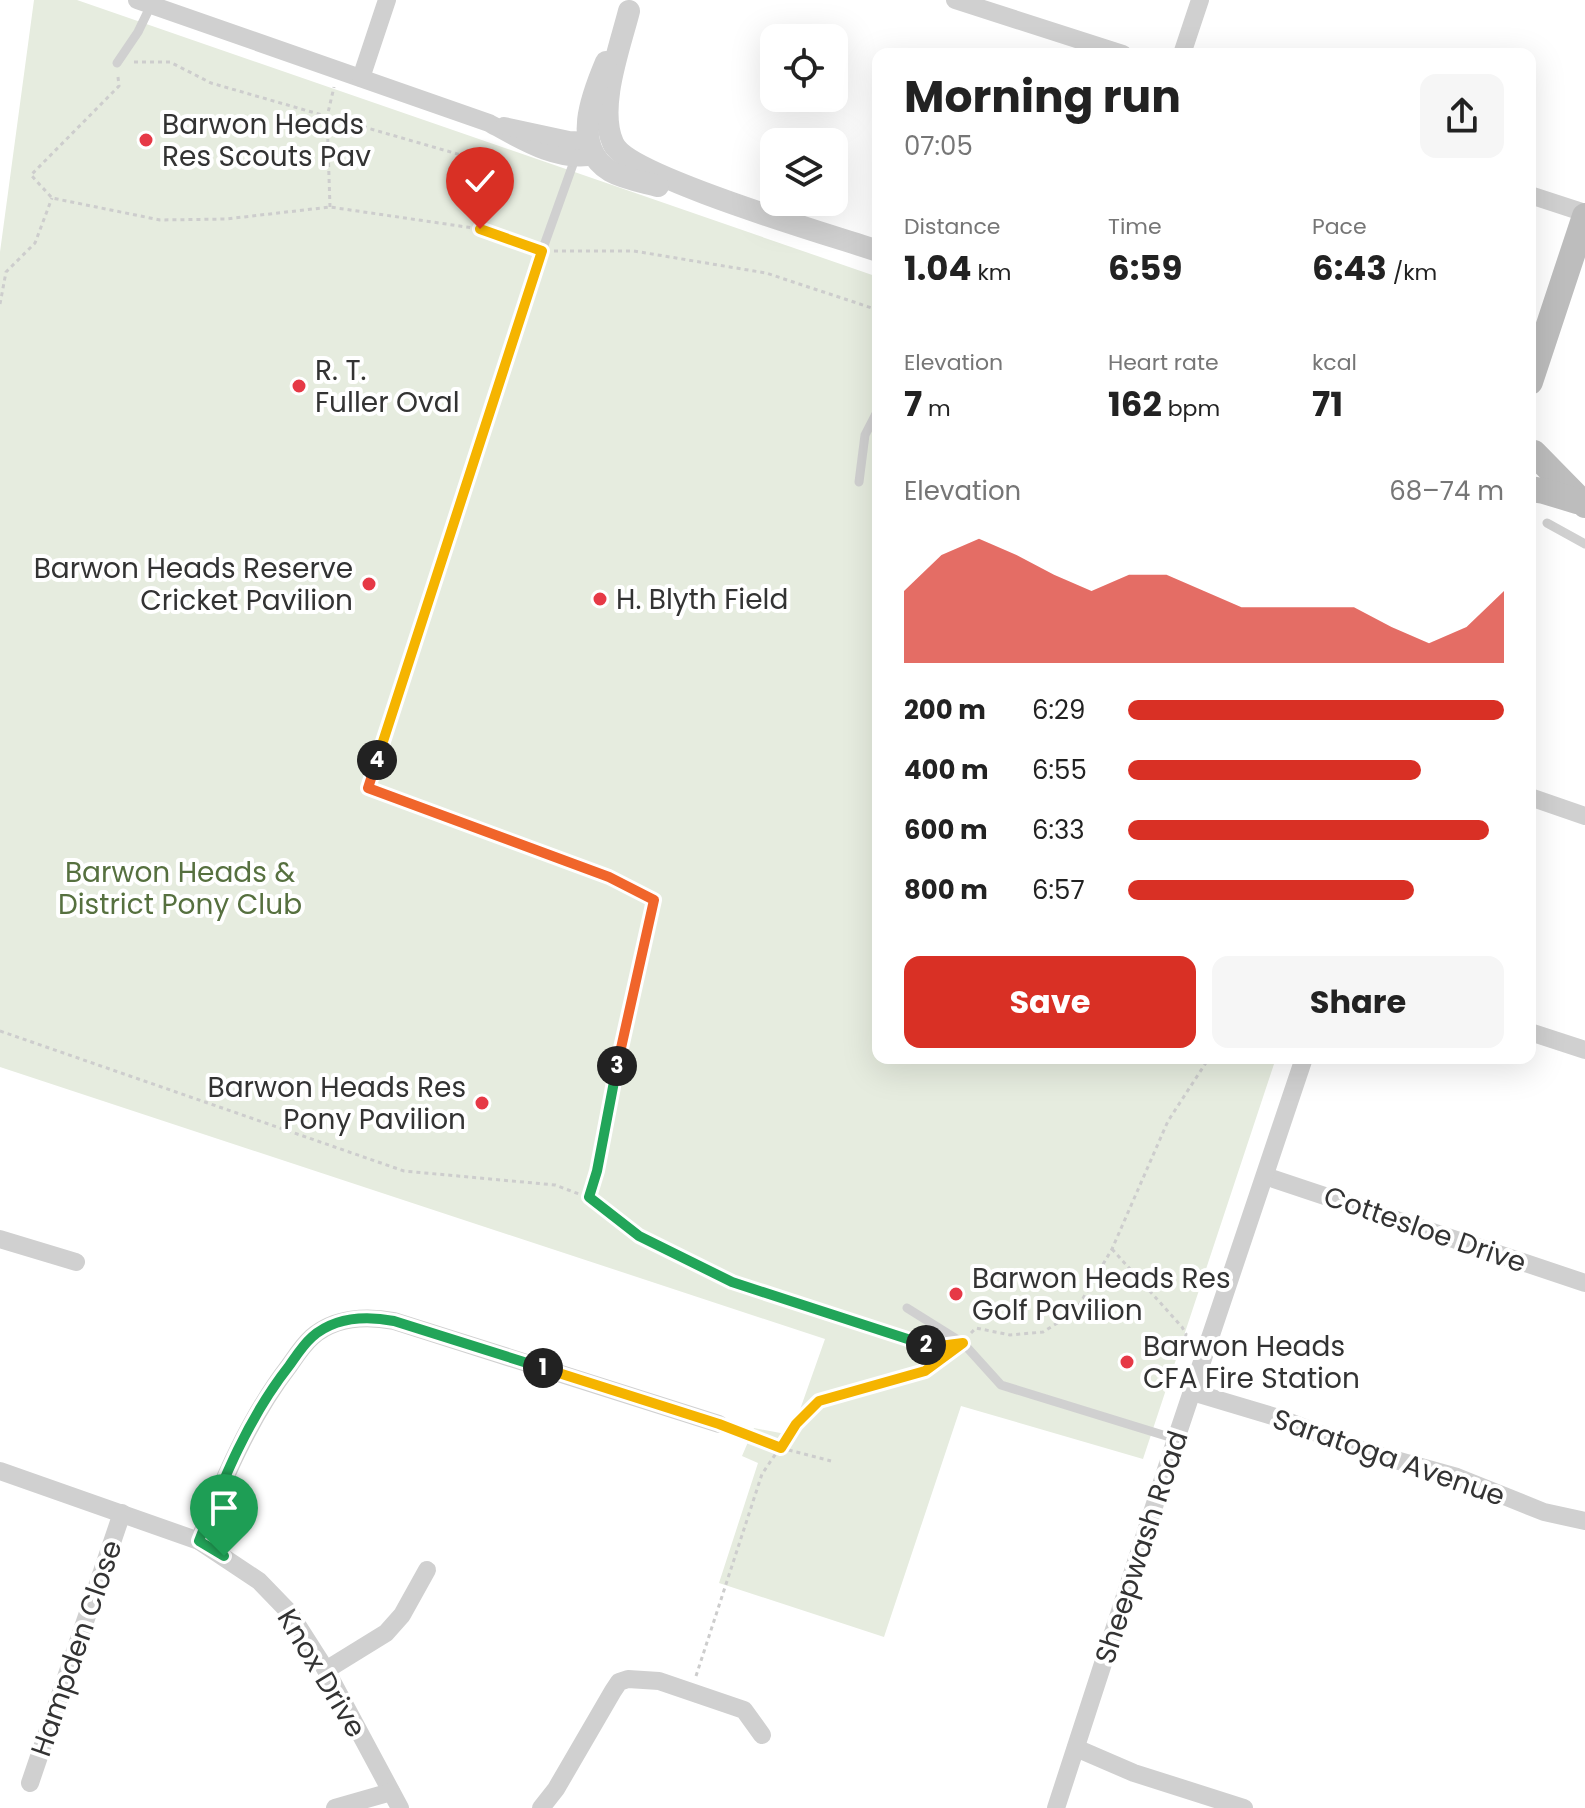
<!DOCTYPE html>
<html lang="en">
<head>
<meta charset="utf-8">
<style>
	:root { --surface:#fff; --page:#f6f6f6; --text:#222; --muted:#767676; --accent:#d93025 }
	body { margin:0; font-family:Poppins,sans-serif; background:var(--page); color:var(--text); height:100vh; display:flex; flex-direction:column; font-size:30px; white-space:nowrap }
	* { box-sizing:border-box; margin:0 }
	p { font-size:26px; color:var(--muted) }
	.icon { flex:none; width:44px; height:44px; fill:none; stroke:currentColor; stroke-width:2; stroke-linecap:round; stroke-linejoin:round }
	.map { position:relative; flex:1; overflow:hidden }
	.details { position:absolute; left:872px; top:48px; width:664px; height:1016px; display:flex; flex-direction:column; background:var(--surface); border-radius:16px; box-shadow:0 8px 32px #0002 }
	.details>* { flex:none }
	.buttons { position:absolute; left:760px; top:24px; display:grid; gap:16px }
	.buttons a { display:grid; place-items:center; width:88px; height:88px; border-radius:16px; background:var(--surface); box-shadow:0 8px 32px #0002; font-size:40px }
	.pin { position:absolute; display:grid; place-items:center; width:68px; height:68px; color:#fff; margin:-82px -34px; border-radius:50% 50% 50% 0; rotate:-45deg; box-shadow:0 0 8px #0007 }
	.pin .icon { rotate:45deg }
	.km { position:absolute; width:40px; height:40px; margin:-20px; border-radius:50%; background:#222; color:#fff; font-size:22px; line-height:40px; text-align:center }
	.round { display:grid; place-items:center; flex:none; width:84px; height:84px; border-radius:16px; background:var(--page) }
	.summary { display:flex; align-items:center; justify-content:space-between; height:136px; padding:0 32px }
	h1 { font-size:44px; font-weight:700; line-height:60px }
	.metrics { display:grid; grid-template-columns:repeat(3,1fr); gap:12px; height:136px; padding:8px 32px }
	.metrics div { display:grid; align-content:center }
	.metrics b { font-size:34px; font-weight:700 }
	.metrics small { font-size:22px; font-weight:400 }
	.metrics p { font-size:22px }
	.chart { height:224px; padding:16px 32px }
	.chart p { display:flex; justify-content:space-between }
	.chart svg { width:100%; height:144px; margin-top:8px; fill:var(--accent); opacity:.7 }
	.action { display:flex; gap:16px; margin-top:auto; padding:16px 32px }
	.action a { flex:1; height:92px; border-radius:16px; background:var(--accent); color:#fff; font-size:32px; font-weight:700; line-height:92px; text-align:center }
	.action a+a { background:var(--page); color:var(--text) }
	ul { padding:0 32px; list-style:none; font-size:26px }
	li { display:grid; grid-template-columns:128px 96px 1fr; align-items:center; height:60px }
	li i { height:20px; border-radius:10px; background:var(--accent) }
	.map>svg:first-child { display:block }
</style>
</head>
<body>
<div class="map">
<svg width="1585" height="1808" viewBox="0 0 1585 1808">
	<rect width="100%" height="100%" fill="#fff"/>
	<polygon fill="#e6ecdf" points="34,0 77,0 878,277 878,1058 1276,1058 1143,1459 961,1406 884,1637 719,1583 758,1463 742,1456 754,1428 791,1435 825,1339 0,1067 0,252"/>
	<g fill="none" stroke-linecap="round" stroke-linejoin="round">
		<g stroke="#cdcdcd" stroke-width="3" stroke-dasharray="4 4" stroke-linecap="butt">
			<polyline points="134,62 170,62 211,83 468,157 480,229"/>
			<polyline points="118,77 119,86 31,175 52,198 160,220 226,219 330,207 480,229 531,247"/>
			<polyline points="330,207 327,117 334,87"/>
			<polyline points="554,251 634,251 766,273 878,310"/>
			<polyline points="0,304 6,272 35,243 52,198"/>
			<polyline points="0,1031 404,1171 555,1185 579,1194"/>
			<polyline points="599,1205 639,1236 732,1282 932,1347 944,1345"/>
			<polyline points="1112,1249 1182,1327 1186,1334 1184,1344 1190,1346"/>
			<polyline points="971,1333 976,1328 1010,1335 1043,1332 1075,1312 1112,1249 1168,1121 1209,1058"/>
			<polyline points="736,1431 781,1448 831,1461"/>
			<polyline points="696,1676 762,1474 796,1424 819,1401 925,1371 951,1351"/>
		</g>
		<g stroke="#d0d0d0" stroke-width="9">
			<polyline points="117,63 138,32 151,5"/>
			<polyline points="576,156 542,251 368,788 609,877 654,900 597,1171 589,1197"/>
			<polyline points="859,482 865,435 878,410"/>
			<polyline points="1547,523 1585,544"/>
			<polyline points="907,1308 963,1343 1001,1385 1176,1439"/>
		</g>
		<g stroke="#d0d0d0" stroke-width="18">
			<path d="M137,0l352,123c31,17 69,41 106,33"/>
			<polyline points="955,0 1123,54"/>
			<polyline points="1182,54 1200,0"/>
			<polyline points="361,78 387,0"/>
			<polyline points="504,126 569,140 590,141"/>
			<polyline points="1530,195 1585,213"/>
			<polyline points="1530,797 1585,816"/>
			<polyline points="1530,1032 1585,1050"/>
			<polyline points="1265,1176 1585,1283"/>
			<polyline points="0,1239 76,1262"/>
			<polyline points="1192,1392 1279,1418 1363,1451 1457,1477 1544,1512 1585,1521"/>
			<polyline points="0,1471 199,1541 259,1581 289,1612 326,1670 400,1808"/>
			<path d="M199,1541c24,-61 50,-123 90,-175 7,-10 14,-21 23,-29 23,-20 55,-21 82,-16l325,103"/>
			<polyline points="326,1670 386,1633 402,1615 427,1570"/>
			<polyline points="1076,1748 1134,1773 1244,1808"/>
			<polyline points="30,1783 122,1513"/>
			<polyline points="335,1808 391,1792"/>
			<polyline points="541,1808 556,1789 613,1691 619,1682 628,1679 659,1681 744,1710 762,1735"/>
			<polyline points="1056,1808 1176,1439 1304,1058"/>
		</g>
		<g stroke="#d0d0d0" stroke-width="22">
			<path d="M629,11c-9,36 -32,96 -16,132 14,34 221,93 265,108"/>
			<path d="M606,62c-14,33 -35,85 4,109 14,8 33,11 48,15"/>
		</g>
		<g stroke="#bdbdbd" stroke-width="26">
			<polyline points="1530,382 1585,216"/>
			<polyline points="1534,453 1585,505"/>
			<polyline points="1530,489 1544,491 1577,501"/>
		</g>
	</g>
	<g fill="none" stroke-linecap="round" stroke-linejoin="round">
		<defs>
			<path id="split-1" d="M224,1556l-25,-15c24,-61 49,-123 90,-175 7,-10 14,-21 23,-29 23,-20 55,-21 82,-16l149,47"/>
			<polyline id="split-2" points="543,1368 719,1424 781,1448 796,1424 819,1401 925,1371 963,1343 932,1347 926,1345"/>
			<polyline id="split-3" points="617,1066 597,1171 589,1197 639,1236 732,1282 926,1345"/>
			<polyline id="split-4" points="377,760 368,788 609,877 654,900 617,1066"/>
			<polyline id="split-5" points="377,760 542,251 480,229"/>
		</defs>
		<use href="#split-1" stroke="#fff" stroke-width="16"/>
		<use href="#split-2" stroke="#fff" stroke-width="16"/>
		<use href="#split-3" stroke="#fff" stroke-width="16"/>
		<use href="#split-4" stroke="#fff" stroke-width="16"/>
		<use href="#split-5" stroke="#fff" stroke-width="16"/>
		<use href="#split-1" stroke="#22a559" stroke-width="10"/>
		<use href="#split-2" stroke="#f5b400" stroke-width="10"/>
		<use href="#split-3" stroke="#22a559" stroke-width="10"/>
		<use href="#split-4" stroke="#f0652b" stroke-width="10"/>
		<use href="#split-5" stroke="#f5b400" stroke-width="10"/>
	</g>
	<g fill="#e63946" stroke="#fff" stroke-width="3">
		<circle cx="146" cy="140" r="8"/>
		<circle cx="299" cy="386" r="8"/>
		<circle cx="369" cy="584" r="8"/>
		<circle cx="600" cy="599" r="8"/>
		<circle cx="482" cy="1103" r="8"/>
		<circle cx="956" cy="1294" r="8"/>
		<circle cx="1127" cy="1362" r="8"/>
	</g>
	<g text-anchor="middle" stroke-width="8" stroke-linejoin="round" paint-order="stroke">
		<g font-size="28" fill="#333" stroke="#fff" text-anchor="start">
			<text x="162" y="134">Barwon Heads<tspan x="162" dy="32">Res Scouts Pav</tspan></text>
			<text x="315" y="380">R. T.<tspan x="315" dy="32">Fuller Oval</tspan></text>
			<text x="353" y="578" text-anchor="end">Barwon Heads Reserve<tspan x="353" dy="32">Cricket Pavilion</tspan></text>
			<text x="616" y="609">H. Blyth Field</text>
			<text x="466" y="1097" text-anchor="end">Barwon Heads Res<tspan x="466" dy="32">Pony Pavilion</tspan></text>
			<text x="972" y="1288">Barwon Heads Res<tspan x="972" dy="32">Golf Pavilion</tspan></text>
			<text x="1143" y="1356">Barwon Heads<tspan x="1143" dy="32">CFA Fire Station</tspan></text>
		</g>
		<g font-size="28" fill="#56703f" stroke="#fff">
			<text x="180" y="882">Barwon Heads &amp;<tspan x="180" dy="32">District Pony Club</tspan></text>
		</g>
		<g font-size="28" fill="#333" stroke="#fff">
			<text transform="translate(1425 1229) rotate(19)" y="10">Cottesloe Drive</text>
			<text transform="translate(1389 1457) rotate(19)" y="10">Saratoga Avenue</text>
			<text transform="translate(1141 1547) rotate(-72)" y="10">Sheepwash Road</text>
			<text transform="translate(76 1648) rotate(-71)" y="10">Hampden Close</text>
			<text transform="translate(322 1673) rotate(59)" y="10">Knox Drive</text>
		</g>
	</g>
</svg>
<div class="buttons">
<a><svg class="icon" aria-label="locate" viewBox="0 0 24 24"><circle cx="12" cy="12" r="6"/><path d="M12 2v4M12 18v4M2 12h4M18 12h4"/></svg></a>
<a><svg class="icon" aria-label="layers" viewBox="0 0 24 24"><path d="M12 4l9 5-9 5-9-5zM3 14l9 5 9-5"/></svg></a>
</div>
<div class="pin" style="left:224px;top:1556px;background:#1e9e55"><svg class="icon" aria-label="arrive" viewBox="0 0 24 24"><path d="M6 21V4h12l-3 4 3 4H6"/></svg></div>
<div class="pin" style="left:480px;top:229px;background:#d93025"><svg class="icon" aria-label="check" viewBox="0 0 24 24"><path d="M5 12l5 5 9-10"/></svg></div>
<b class="km" style="left:543px;top:1368px">1</b>
<b class="km" style="left:926px;top:1345px">2</b>
<b class="km" style="left:617px;top:1066px">3</b>
<b class="km" style="left:377px;top:760px">4</b>
<section class="details">
<div class="summary"><div><h1>Morning run</h1><p>07:05</p></div><a class="round"><svg class="icon" aria-label="share" viewBox="0 0 24 24"><path d="M12 15V3M7 8l5-5 5 5M5 13v7h14v-7"/></svg></a></div>
<div class="metrics">
<div><p>Distance</p><b>1.04<small> km</small></b></div>
<div><p>Time</p><b>6:59</b></div>
<div><p>Pace</p><b>6:43<small> /km</small></b></div>
</div>
<div class="metrics">
<div><p>Elevation</p><b>7<small> m</small></b></div>
<div><p>Heart rate</p><b>162<small> bpm</small></b></div>
<div><p>kcal</p><b>71</b></div>
</div>
<div class="chart"><p><span>Elevation</span>68–74 m</p>
<svg viewBox="0 0 160 44" preserveAspectRatio="none"><path d="M0 44V22L10 11L20 6L30 11L40 17L50 22L60 17L70 17L80 22L90 27L100 27L110 27L120 27L130 33L140 38L150 33L160 22V44z"/></svg>
</div>
<ul>
<li><b>200 m</b>6:29<i style="width:100%"></i></li>
<li><b>400 m</b>6:55<i style="width:78%"></i></li>
<li><b>600 m</b>6:33<i style="width:96%"></i></li>
<li><b>800 m</b>6:57<i style="width:76%"></i></li>
</ul>
<div class="action"><a>Save</a><a>Share</a></div>
</section>
</div>
</body>
</html>
